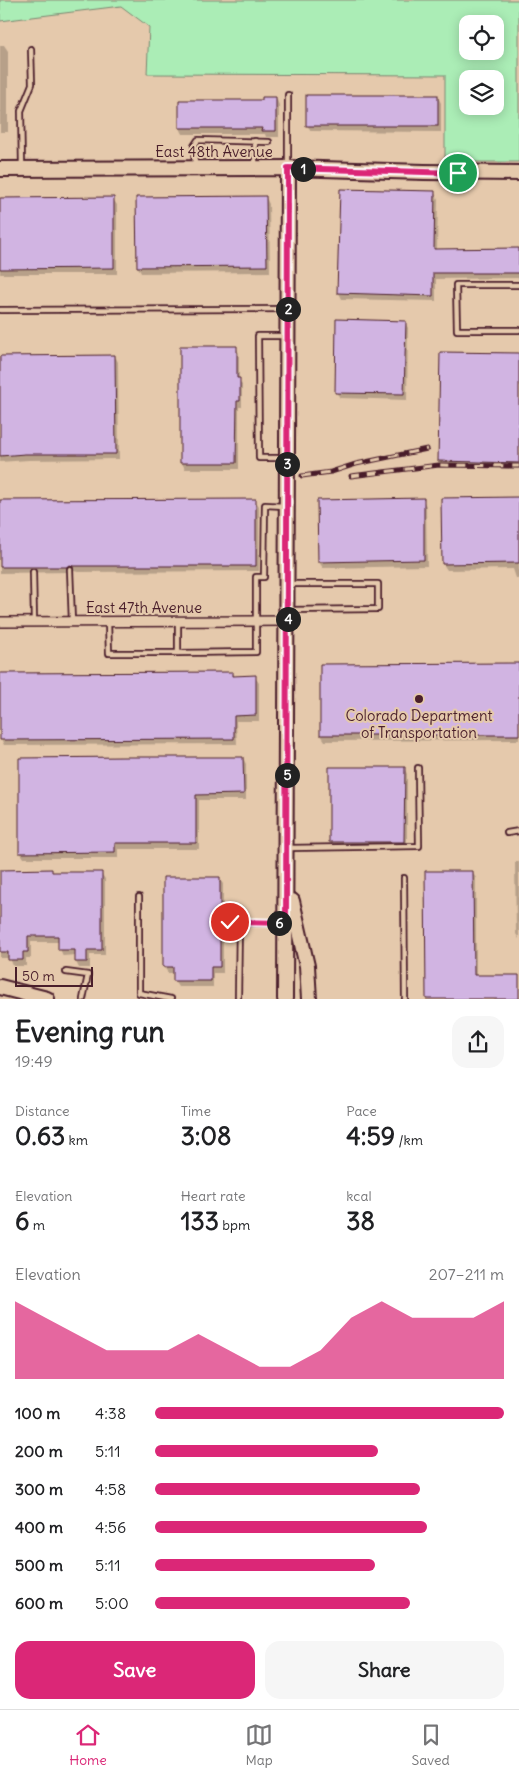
<!DOCTYPE html>
<html lang="en">
<head>
<meta charset="utf-8">
<style>
	:root { --surface:#fff; --page:#f6f6f6; --text:#202124; --muted:#757577; --line:#e0e0e0; --accent:#db2777 }
	body { margin:0; font-family:Delius,sans-serif; background:var(--page); color:var(--text); height:100vh; display:flex; flex-direction:column; font-size:19px; white-space:nowrap }
	* { box-sizing:border-box; margin:0 }
	p { font-size:16px; color:var(--muted) }
	.icon { flex:none; width:28px; height:28px; fill:none; stroke:currentColor; stroke-width:2; stroke-linecap:round; stroke-linejoin:round }
	.map { position:relative; height:999px; overflow:hidden }
	.sheet { display:flex; flex-direction:column; background:var(--surface); flex:1 }
	.sheet>* { flex:none }
	.buttons { position:absolute; left:459px; top:15px; display:grid; gap:10px }
	.buttons a { display:grid; place-items:center; width:45px; height:45px; border-radius:10px; background:var(--surface); box-shadow:0 2px 12px #0003; font-size:25px }
	.scale { position:absolute; left:15px; bottom:12px; width:78px; box-sizing:border-box; padding-left:5px; border:2px solid #4a1f2b; border-top:0; font-size:14px; line-height:18px; white-space:nowrap; color:#4a1f2b; -webkit-text-stroke:4px #e5c9ac; paint-order:stroke }
	.pin { position:absolute; display:grid; place-items:center; width:42px; height:42px; color:#fff; margin:-21px; border:2px solid #fff; border-radius:50%; box-shadow:0 1px 5px #0007 }
	.km { position:absolute; width:25px; height:25px; margin:-12px; border-radius:50%; background:#222; color:#fff; font-size:14px; line-height:25px; text-align:center }
	.round { display:grid; place-items:center; flex:none; width:52px; height:52px; border-radius:15px; background:var(--page) }
	.overview { display:flex; align-items:center; justify-content:space-between; height:85px; padding:0 15px }
	h1 { font-size:28px; font-weight:800; line-height:38px }
	.stats { display:grid; grid-template-columns:repeat(3,1fr); gap:8px; height:85px; padding:5px 15px }
	.stats div { display:grid; align-content:center }
	.stats b { font-size:25px; font-weight:800 }
	.stats small { font-size:14px; font-weight:400 }
	.stats p { font-size:14px }
	.chart { height:140px; padding:10px 15px }
	.chart p { display:flex; justify-content:space-between }
	.chart svg { width:100%; height:90px; margin-top:5px; fill:var(--accent); opacity:.7 }
	.button { display:flex; gap:10px; margin-top:auto; padding:10px 15px }
	.button a { flex:1; height:58px; border-radius:15px; background:var(--accent); color:#fff; font-size:20px; font-weight:800; line-height:58px; text-align:center }
	.button a+a { background:var(--page); color:var(--text) }
	ul { padding:0 15px; list-style:none; font-size:16px }
	li { display:grid; grid-template-columns:80px 60px 1fr; align-items:center; height:38px }
	li i { height:12px; border-radius:6px; background:var(--accent) }
	.dock { display:flex; justify-content:space-around; align-items:center; height:70px; border-top:1px solid var(--line); background:var(--surface); font-size:14px; color:var(--muted) }
	.dock a { display:grid; justify-items:center; gap:2px }
	.dock .on { color:var(--accent) }
	.map>svg:first-child { display:block }
</style>
</head>
<body>
<div class="map">
<svg width="519" height="999" viewBox="0 0 519 999">
	<rect width="100%" height="100%" fill="#e5c9ac"/>
	<filter id="ink" filterUnits="userSpaceOnUse"><feTurbulence type="fractalNoise" baseFrequency=".02" numOctaves="2"/><feDisplacementMap in="SourceGraphic" scale="10" xChannelSelector="R" yChannelSelector="G"/><feConvolveMatrix kernelMatrix="1 2 1 2 8 2 1 2 1" color-interpolation-filters="sRGB"/></filter>
	<g filter="url(#ink)">
		<path fill="#abedb6" stroke="#7a8670" fill-rule="evenodd" d="M0,0h519v162h-74v-87l-298,-1 2,-47 -28,-21 -121,15zM468,24h27v27h-27zM468,79h27v27h-27z"/>
		<g fill="#0003">
			<polygon points="0,45 4,45 8,51 8,132 0,132"/>
			<polygon points="438,97 441,103 441,132 311,131 307,125"/>
			<polygon points="276,98 279,105 279,137 266,137 265,134 183,134 180,128"/>
			<polygon points="341,190 435,193 438,199 437,250 519,249 519,278 436,279 436,301 342,299 339,293"/>
			<polygon points="266,198 269,204 270,272 141,273 138,267 137,199"/>
			<polygon points="0,199 113,199 117,205 117,274 0,274"/>
			<polygon points="405,322 408,328 407,400 340,398 336,392"/>
			<polygon points="236,347 239,353 239,380 242,385 242,407 239,407 239,469 185,469 182,463"/>
			<polygon points="441,353 519,355 519,469 442,467 439,461"/>
			<polygon points="115,356 118,362 119,459 29,460 0,462 0,357"/>
			<polygon points="519,499 519,578 516,578 513,569 447,570 443,564"/>
			<polygon points="255,500 259,506 259,571 78,572 74,571 71,572 0,573 0,502"/>
			<polygon points="423,500 426,506 427,566 323,568 319,562"/>
			<polygon points="321,665 519,665 519,740 325,741 321,735"/>
			<polygon points="233,673 235,677 255,677 259,683 259,721 236,721 237,744 4,745 1,739"/>
			<polygon points="243,758 246,764 246,800 199,800 199,849 118,849 118,858 24,858 20,852"/>
			<polygon points="404,768 407,774 407,848 333,848 330,842"/>
			<polygon points="515,862 519,862 519,939 516,934"/>
			<polygon points="0,871 52,873 101,873 105,879 105,955 90,955 90,968 79,968 76,962 76,955 63,956 60,949 60,942 31,942 31,958 26,958 26,966 13,966 10,958 0,958"/>
			<polygon points="472,872 476,878 476,976 519,976 519,999 428,999"/>
			<polygon points="219,878 223,884 223,973 213,973 213,987 178,987 174,981 174,973 168,973 164,967 164,879"/>
		</g>
		<g fill="#d1b4e2" stroke="#4a1f2b">
			<rect x="306" y="95" width="132" height="31"/>
			<polygon points="262,97 276,97 276,131 261,131 262,128 179,128 179,100 262,100"/>
			<polygon points="340,189 435,191 434,249 519,248 519,273 433,273 433,296 337,293"/>
			<polygon points="266,196 267,266 137,267 136,197"/>
			<polygon points="114,197 114,268 0,269 0,198"/>
			<polygon points="336,319 406,321 404,394 335,393"/>
			<polygon points="180,346 237,346 237,378 240,378 240,401 237,401 236,463 180,463"/>
			<polygon points="440,352 519,353 519,463 438,461"/>
			<polygon points="115,355 116,454 25,454 0,456 0,356"/>
			<polygon points="519,497 519,563 442,564 441,498"/>
			<polygon points="424,498 424,560 318,562 317,500"/>
			<polygon points="256,499 256,566 73,566 70,565 67,567 0,567 0,500"/>
			<polygon points="519,663 519,735 320,735 320,664"/>
			<polygon points="233,672 233,676 256,675 256,715 234,716 234,739 0,740 0,673"/>
			<polygon points="125,757 243,757 244,794 196,795 196,843 115,843 115,852 19,853 19,758"/>
			<polygon points="329,767 405,767 404,842 329,842"/>
			<polygon points="52,869 52,872 102,872 102,950 87,950 87,962 75,962 75,950 58,950 58,936 28,936 28,952 23,952 23,960 8,960 8,952 0,952 0,870"/>
			<polygon points="425,871 473,871 474,975 519,975 519,999 426,999"/>
			<polygon points="163,877 220,877 220,967 211,967 211,981 173,981 173,967 163,967"/>
		</g>
		<g fill="none" stroke-linecap="round" stroke-linejoin="round">
			<defs>
				<g id="lane">
					<polyline points="255,141 255,165"/>
					<polyline points="22,166 21,111 32,84 31,49"/>
					<polyline points="195,167 194,146 198,140 269,142"/>
					<polyline points="288,167 288,95"/>
					<polyline points="519,285 456,285 457,330 519,330"/>
					<polyline points="0,310 286,309"/>
					<polyline points="286,458 259,458 258,336 286,336"/>
					<polyline points="70,569 72,622"/>
					<polyline points="33,572 34,622"/>
					<polyline points="288,610 378,609 378,584 289,584"/>
					<polyline points="108,622 109,653 178,653 178,621"/>
					<polyline points="178,653 256,652 256,577 264,577 265,505 285,506"/>
					<polyline points="507,833 519,831"/>
					<polyline points="288,848 419,846 418,768"/>
					<polyline points="404,878 405,999"/>
					<polyline points="139,897 139,993 171,999"/>
					<polyline points="230,923 282,923"/>
					<polyline points="66,972 88,975 83,999"/>
					<polyline points="238,999 239,923"/>
				</g>
				<polyline id="street" points="0,622 288,621"/>
				<g id="secondary">
					<polyline points="0,169 288,168 424,172 519,173"/>
					<polyline points="292,901 307,966 309,999"/>
					<polyline points="0,987 47,999"/>
					<polyline points="285,999 288,168"/>
				</g>
			</defs>
			<use href="#lane" stroke="#4a1f2b" stroke-width="8"/>
			<use href="#street" stroke="#4a1f2b" stroke-width="12"/>
			<use href="#secondary" stroke="#4a1f2b" stroke-width="18"/>
			<use href="#lane" stroke="#e5c9ac" stroke-width="4.5"/>
			<use href="#street" stroke="#e5c9ac" stroke-width="9"/>
			<use href="#secondary" stroke="#e5c9ac" stroke-width="14"/>
			<defs>
				<g id="rail">
					<polyline points="302,476 331,472 356,464 427,449"/>
					<polyline points="351,476 439,465 519,466"/>
				</g>
			</defs>
			<use href="#rail" stroke="#4a1f2b" stroke-width="5"/>
			<use href="#rail" stroke="#e5c9ac" stroke-width="3" stroke-dasharray="9" stroke-linecap="butt"/>
		</g>
	</g>
	<g fill="none" stroke-linecap="round" stroke-linejoin="round" filter="url(#ink)">
		<defs>
			<polyline id="route" points="230,922 286,923 288,168 458,173"/>
		</defs>
		<use href="#route" stroke="#fff" stroke-width="10"/>
		<use href="#route" stroke="#db2777" stroke-width="6"/>
	</g>
	<circle fill="#4a1f2b" stroke="#e5c9ac" stroke-width="2" cx="419" cy="699" r="5"/>
	<g text-anchor="middle" stroke-width="4" stroke-linejoin="round" paint-order="stroke">
		<g font-size="15" fill="#4a1f2b" stroke="#e5c9ac">
			<text x="214" y="157">East 48th Avenue</text>
			<text x="144" y="613">East 47th Avenue</text>
		</g>
		<g font-size="15" fill="#4a1f2b" stroke="#e5c9ac">
			<text x="419" y="721">Colorado Department<tspan x="419" dy="17">of Transportation</tspan></text>
		</g>
	</g>
</svg>
<div class="buttons">
<a><svg class="icon" aria-label="locate" viewBox="0 0 24 24"><circle cx="12" cy="12" r="6"/><path d="M12 2v4M12 18v4M2 12h4M18 12h4"/></svg></a>
<a><svg class="icon" aria-label="layers" viewBox="0 0 24 24"><path d="M12 4l9 5-9 5-9-5zM3 14l9 5 9-5"/></svg></a>
</div>
<div class="scale">50 m</div>
<div class="pin" style="left:458px;top:173px;background:#1e9e55"><svg class="icon" aria-label="arrive" viewBox="0 0 24 24"><path d="M6 21V4h12l-3 4 3 4H6"/></svg></div>
<div class="pin" style="left:230px;top:922px;background:#d93025"><svg class="icon" aria-label="check" viewBox="0 0 24 24"><path d="M5 12l5 5 9-10"/></svg></div>
<b class="km" style="left:303px;top:169px">1</b>
<b class="km" style="left:288px;top:309px">2</b>
<b class="km" style="left:287px;top:464px">3</b>
<b class="km" style="left:288px;top:619px">4</b>
<b class="km" style="left:287px;top:775px">5</b>
<b class="km" style="left:279px;top:923px">6</b>
</div>
<section class="sheet">
<div class="overview"><div><h1>Evening run</h1><p>19:49</p></div><a class="round"><svg class="icon" aria-label="share" viewBox="0 0 24 24"><path d="M12 15V3M7 8l5-5 5 5M5 13v7h14v-7"/></svg></a></div>
<div class="stats">
<div><p>Distance</p><b>0.63<small> km</small></b></div>
<div><p>Time</p><b>3:08</b></div>
<div><p>Pace</p><b>4:59<small> /km</small></b></div>
</div>
<div class="stats">
<div><p>Elevation</p><b>6<small> m</small></b></div>
<div><p>Heart rate</p><b>133<small> bpm</small></b></div>
<div><p>kcal</p><b>38</b></div>
</div>
<div class="chart"><p><span>Elevation</span>207–211 m</p>
<svg viewBox="0 0 160 44" preserveAspectRatio="none"><path d="M0 44V6L10 14L20 22L30 30L40 30L50 30L60 22L70 30L80 38L90 38L100 30L110 14L120 6L130 14L140 14L150 14L160 6V44z"/></svg>
</div>
<ul>
<li><b>100 m</b>4:38<i style="width:100%"></i></li>
<li><b>200 m</b>5:11<i style="width:64%"></i></li>
<li><b>300 m</b>4:58<i style="width:76%"></i></li>
<li><b>400 m</b>4:56<i style="width:78%"></i></li>
<li><b>500 m</b>5:11<i style="width:63%"></i></li>
<li><b>600 m</b>5:00<i style="width:73%"></i></li>
</ul>
<div class="button"><a>Save</a><a>Share</a></div>
</section>
<nav class="dock">
<a class="on"><svg class="icon" aria-label="home" viewBox="0 0 24 24"><path d="M3 11l9-7 9 7M6 9v11h12V9"/></svg>Home</a>
<a><svg class="icon" aria-label="map" viewBox="0 0 24 24"><path d="M3 6l6-2 6 2 6-2v14l-6 2-6-2-6 2zM9 4v14M15 6v14"/></svg>Map</a>
<a><svg class="icon" aria-label="saved" viewBox="0 0 24 24"><path d="M7 4h10v16l-5-4-5 4z"/></svg>Saved</a>
</nav>
</body>
</html>
